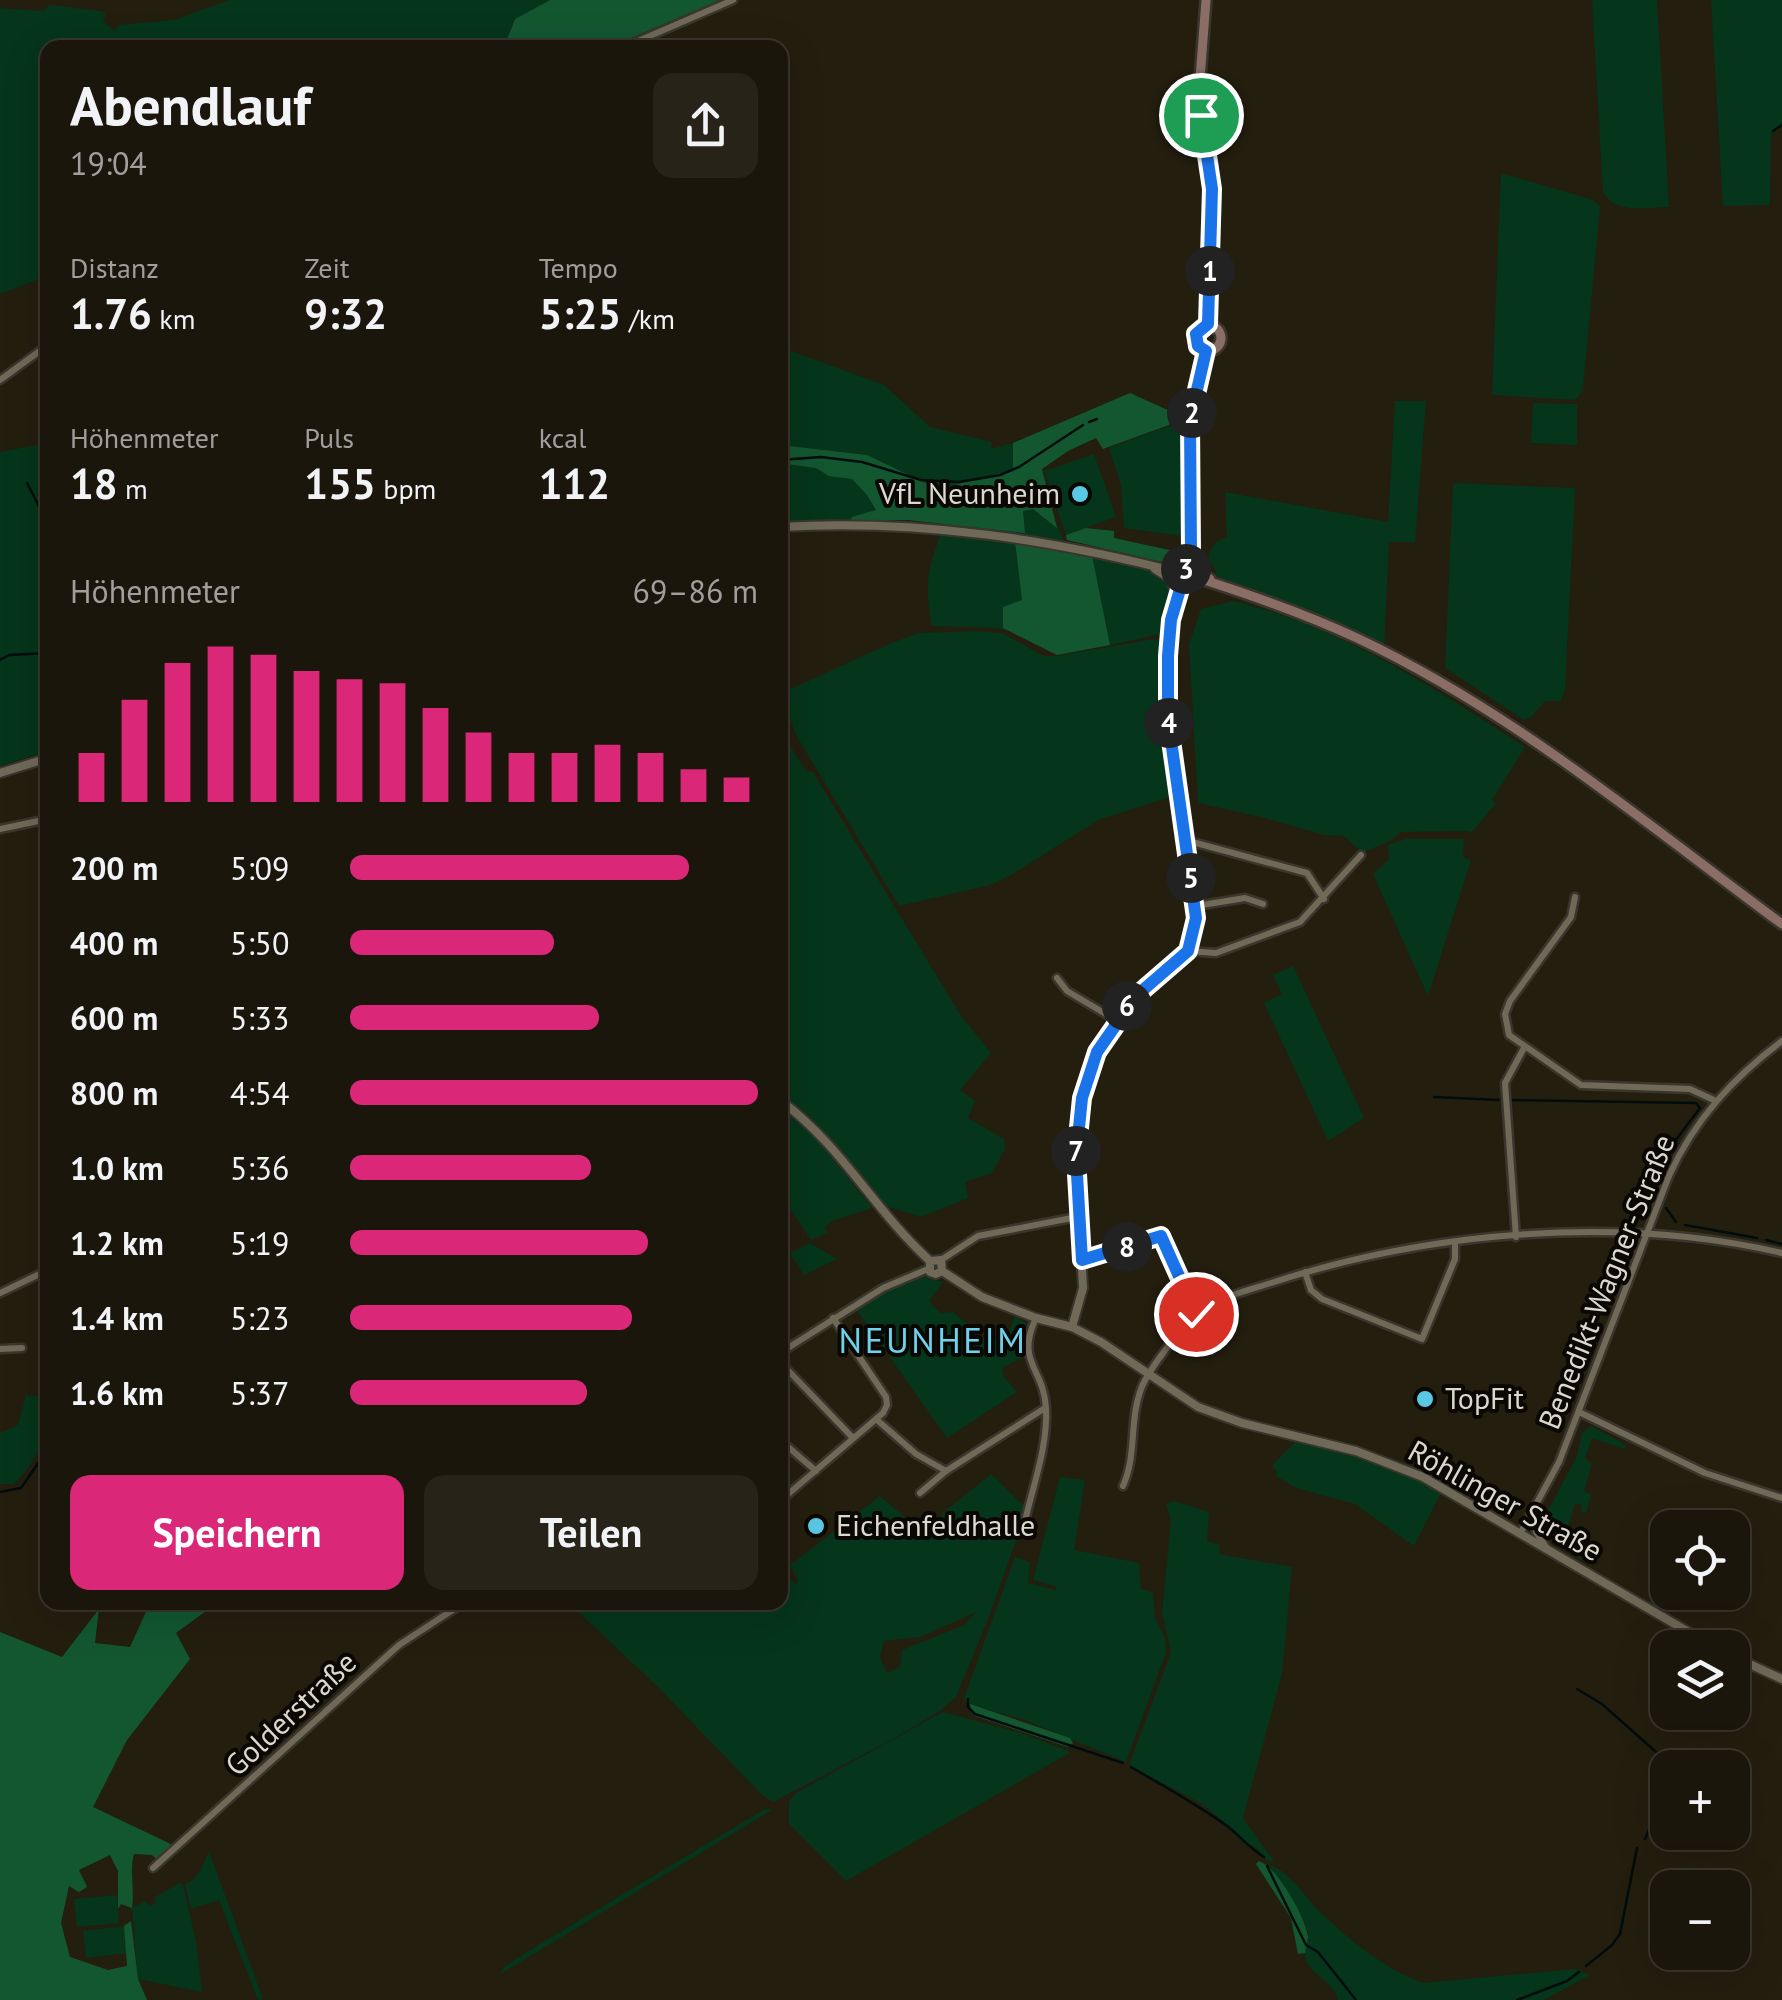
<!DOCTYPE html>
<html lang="de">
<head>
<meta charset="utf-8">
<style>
	:root { --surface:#1b160b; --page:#282319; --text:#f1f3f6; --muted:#a09f9d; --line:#39352c; --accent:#db2777 }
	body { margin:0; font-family:"PT Sans",sans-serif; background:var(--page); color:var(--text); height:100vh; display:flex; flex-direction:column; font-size:38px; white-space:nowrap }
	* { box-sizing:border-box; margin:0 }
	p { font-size:32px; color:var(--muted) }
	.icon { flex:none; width:55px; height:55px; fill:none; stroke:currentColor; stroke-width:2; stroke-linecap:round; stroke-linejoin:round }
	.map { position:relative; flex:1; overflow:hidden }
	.panel { position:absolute; left:40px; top:40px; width:748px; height:1570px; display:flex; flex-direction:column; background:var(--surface); border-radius:20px; box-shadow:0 10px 40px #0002,0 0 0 2px var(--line) }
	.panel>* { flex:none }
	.controls { position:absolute; left:1650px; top:1510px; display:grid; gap:20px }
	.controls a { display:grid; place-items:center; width:100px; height:100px; border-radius:20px; background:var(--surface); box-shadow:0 10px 40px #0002,0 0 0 2px var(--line); font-size:50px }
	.pin { position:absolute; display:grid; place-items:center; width:85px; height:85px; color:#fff; margin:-42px; border:5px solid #fff; border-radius:50%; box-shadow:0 2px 10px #0007 }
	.km { position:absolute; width:50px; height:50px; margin:-25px; border-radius:50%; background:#222; color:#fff; font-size:28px; line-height:50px; text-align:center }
	.round { display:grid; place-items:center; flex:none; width:105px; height:105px; border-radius:20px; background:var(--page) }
	.summary { display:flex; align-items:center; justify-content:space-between; height:170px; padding:0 30px }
	h1 { font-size:55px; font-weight:700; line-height:75px }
	.metrics { display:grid; grid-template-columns:repeat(3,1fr); gap:15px; height:170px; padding:10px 30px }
	.metrics div { display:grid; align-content:center }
	.metrics b { font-size:42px; font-weight:700 }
	.metrics small { font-size:28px; font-weight:400 }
	.metrics p { font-size:28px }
	.chart { height:280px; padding:20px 30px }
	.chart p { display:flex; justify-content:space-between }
	.chart svg { width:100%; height:180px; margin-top:10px; stroke:var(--accent); stroke-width:6 }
	.cta { display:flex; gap:20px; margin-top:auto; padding:20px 30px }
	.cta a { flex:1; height:115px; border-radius:20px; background:var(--accent); color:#fff; font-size:40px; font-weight:700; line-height:115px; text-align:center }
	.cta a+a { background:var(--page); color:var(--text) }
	ul { padding:0 30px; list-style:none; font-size:32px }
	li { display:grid; grid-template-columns:160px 120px 1fr; align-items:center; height:75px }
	li i { height:25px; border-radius:12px; background:var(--accent) }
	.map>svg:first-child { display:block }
</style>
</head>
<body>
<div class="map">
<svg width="1782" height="2000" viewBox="0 0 1782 2000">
	<rect width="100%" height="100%" fill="#241e0f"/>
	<g fill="#05351b" fill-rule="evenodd">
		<polygon points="229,0 550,0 515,19 504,47 48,48 47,276 0,294 0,8 43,11 50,5 100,11 106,13 103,21 114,31 119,25 174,20"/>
		<path d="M1592,0h65l12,207c-24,0 -53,8 -66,-15z"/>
		<polygon points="1711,0 1782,0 1782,127 1771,134 1770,205 1723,206"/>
		<polygon points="1501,173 1593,200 1600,207 1585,368 1582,392 1575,400 1492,395"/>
		<path d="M780,347l104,38 46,42 62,15 -1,7 29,-8 49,111 -48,82 -24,-6 -65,-2c-7,-39 -6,-53 8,-90l-11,-17 -149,5z"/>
		<path d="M1395,401h31l-11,141h-26l-5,107 -170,-74 3,-3 -9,-12c1,-13 7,-19 19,-23l-2,-45 163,30z"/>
		<polygon points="1533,403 1577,404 1577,445 1531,443"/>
		<polygon points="1174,424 1181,432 1182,536 1124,528 1121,485 1109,448"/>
		<polygon points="47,443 47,751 0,766 0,452"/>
		<polygon points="1094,454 1116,517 1066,535 1044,471"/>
		<polygon points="1453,483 1575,488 1565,690 1561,701 1545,701 1531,717 1524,720 1445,668"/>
		<polygon points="1092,555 1145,567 1170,585 1173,597 1165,637 1156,635 1110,645"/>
		<path d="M1233,601c107,25 202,87 292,146l-33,53 4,3 -25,30 -2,-2 -69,1 -8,8 -30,13 -18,-17 -20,-1 -59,-17 -67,-15 -9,-158 12,-36z"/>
		<polygon points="979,631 1002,633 1044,656 1057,656 1154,639 1163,641 1168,760 1173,796 1098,820 1013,874 990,885 899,906 796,735 780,694 889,644 919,633"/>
		<polygon points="780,730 806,771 813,772 819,782 961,1016 991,1053 960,1090 975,1101 968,1118 1004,1139 1005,1149 992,1173 965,1182 968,1198 921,1217 883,1205 831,1139 780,1096"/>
		<polygon points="1406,839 1464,839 1463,857 1471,860 1428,996 1373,874 1389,859 1388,845"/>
		<polygon points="1293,966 1364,1118 1328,1141 1264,1003 1282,994 1273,975"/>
		<polygon points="780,1108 816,1138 872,1208 832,1221 825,1227 827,1233 811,1240 780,1193"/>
		<polygon points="810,1243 837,1259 804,1275 790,1253"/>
		<polygon points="924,1277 943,1282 929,1301 940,1313 953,1312 982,1338 1001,1341 1007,1336 1015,1316 1027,1324 1025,1356 1002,1368 1004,1377 1017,1392 947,1438 856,1309 881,1293"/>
		<path d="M26,1395l21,2c1,36 -7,61 -33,87h-14v-51l18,-8z"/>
		<polygon points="1591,1426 1626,1445 1625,1449 1592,1438 1585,1458 1592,1464 1584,1491 1591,1494 1586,1513 1580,1511 1582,1505 1575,1503 1565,1538 1575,1541 1579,1529 1589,1532 1582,1560 1543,1531 1541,1524 1577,1456 1582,1433"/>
		<polygon points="1297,1440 1363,1457 1442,1491 1414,1546 1355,1504 1296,1488 1276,1476 1277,1472 1272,1466"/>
		<path d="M991,1474l36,35 -37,105 -34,83 -16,14 -47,28 -120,63 -10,-6 -103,-107 -91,-86 211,-1v-30l16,12 2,-3 -8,-16 90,-69 45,38 18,-21zM976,1612l-12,13 -62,25 -2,17 -13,6 -7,-16 4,-16 37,-4z"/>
		<polygon points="1060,1477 1085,1480 1074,1550 1139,1563 1141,1589 1153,1592 1155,1617 1165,1638 1166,1652 1126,1762 1022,1719 971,1705 971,1712 964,1698 1015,1557 1030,1562 1028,1583 1056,1590 1055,1586 1033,1580"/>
		<polygon points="1174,1501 1209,1512 1207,1541 1220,1545 1219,1554 1292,1567 1282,1674 1243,1818 1275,1863 1266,1860 1256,1847 1244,1842 1232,1828 1202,1804 1129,1765 1171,1652 1162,1613 1171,1520 1166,1504"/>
		<polygon points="943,1712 1021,1733 1071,1752 846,1881 789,1824 789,1801 796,1793"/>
		<polygon points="765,1809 772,1810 499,1975 504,1967 525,1953"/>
		<path d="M209,1851l54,148 -5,1 -39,-100 -28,9 -6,-25c13,-3 19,-22 24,-33z"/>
		<path d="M1268,1864c24,9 34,30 51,47 29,28 67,59 104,72l152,-14 15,6 -46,25h-206c-4,-19 -28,-24 -33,-43 -2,-8 4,-17 3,-24 -6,-23 -27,-49 -40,-69z"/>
		<polygon points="179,1883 183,1885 196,1941 202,1992 138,1979 132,1908 145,1901 150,1906 155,1903 155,1897"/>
		<polygon points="117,1895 119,1923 77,1927 74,1899"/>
		<polygon points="124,1926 128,1953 86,1958 83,1931"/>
	</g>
	<g fill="#135731">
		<polygon points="550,0 720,0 610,47 504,47 515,19"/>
		<polygon points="1130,393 1170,411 1169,425 1103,449 1096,438 1068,451 1042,469 1057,528 1033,509 1023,511 1025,533 908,520 850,521 852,517 876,510 867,495 852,479 829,476 816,468 780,463 780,445 867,455 938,489 1013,470 1013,443"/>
		<polygon points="1086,528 1114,531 1114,538 1174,551 1171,564 1067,540 1066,535"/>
		<polygon points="1015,541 1092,555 1110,645 1057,655 1003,628 1003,607 1022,600"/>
		<path d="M150,1603h67l-41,30 14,26 -63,81 -34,67 84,40 -17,15 -8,-7 -18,-1c-5,17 1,35 -2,54l-11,-4 -3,5v-38l-8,-16 -31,15 8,17 -8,5 -10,-6 -8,37 9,34 38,13 19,-4 -3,-40 7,-5 7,58 9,21h-147v-368l62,25 37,-48 -4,34 35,4z"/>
		<polygon points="970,1704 1070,1738 1073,1743 1068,1747 975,1716 971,1712"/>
		<path d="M1259,1861c18,6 47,57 49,76 0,1 -3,15 -3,16l-7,1 -7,-36 -35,-54z"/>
	</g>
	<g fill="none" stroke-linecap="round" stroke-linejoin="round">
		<g stroke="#010d0d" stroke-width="2.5">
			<polyline points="1773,131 1782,125"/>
			<polyline points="1089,422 1097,419"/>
			<polyline points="780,460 821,457 862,462 921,480 959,482 1000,475 1019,467 1083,425"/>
			<polyline points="27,483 48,524"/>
			<polyline points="0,660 9,655 48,653"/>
			<polyline points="1434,1097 1499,1100"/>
			<path d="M1510,1100l186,3 4,5c-18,24 -50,60 -45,91"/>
			<polyline points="1666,1208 1676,1222"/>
			<polyline points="1685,1225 1757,1238"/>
			<polyline points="1766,1240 1782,1244"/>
			<polyline points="0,1492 21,1488 48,1449"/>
			<polyline points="1577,1689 1602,1704 1674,1768"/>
			<polyline points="968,1699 968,1707 975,1714 1123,1763"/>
			<path d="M1131,1767c32,19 66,37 96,59 13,10 21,21 37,31"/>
			<polyline points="1645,1839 1668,1786"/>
			<polyline points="1267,1866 1306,1945 1318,1952 1356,2000"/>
			<polyline points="1586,1966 1612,1945 1620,1934 1637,1848"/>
			<polyline points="1517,2000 1567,1981 1579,1972"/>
		</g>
		<defs>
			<g id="minor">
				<polyline points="622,48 733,0"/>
				<polyline points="0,380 48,345"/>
				<polyline points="0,829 48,819"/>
				<polyline points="1185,840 1307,873 1324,899"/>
				<polyline points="1575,897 1571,917 1510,1001 1505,1014 1509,1035 1581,1085 1690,1089 1716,1101"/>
				<polyline points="1196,906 1245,898 1263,904"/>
				<polyline points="1188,951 1216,953 1300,922 1361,855"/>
				<polyline points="1057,978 1067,991 1116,1020"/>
				<polyline points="1516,1237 1505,1083 1524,1048"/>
				<polyline points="780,1244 780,1251"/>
				<polyline points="941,1260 978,1236 1077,1217"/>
				<polyline points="1082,1260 1161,1236 1196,1315"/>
				<polyline points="1305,1272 1311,1290 1322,1299 1422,1339 1455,1259 1455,1243"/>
				<polyline points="0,1293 48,1270"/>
				<polyline points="0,1349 22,1348"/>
				<polyline points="780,1353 883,1288 928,1269"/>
				<polyline points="780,1362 853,1438"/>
				<polyline points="1579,1412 1705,1473 1782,1498"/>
				<polyline points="876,1419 916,1454 946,1471 1045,1408"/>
				<polyline points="780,1440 816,1471"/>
				<path d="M1123,1486c14,-31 6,-65 18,-97 6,-17 35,-54 48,-68 21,-22 54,-29 82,-38 159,-52 348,-68 511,-30"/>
				<polyline points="920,1493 946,1471"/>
				<polyline points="780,1501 883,1413 887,1405 886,1397 833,1318"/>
				<polyline points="1534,1511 1536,1532 1546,1547"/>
				<path d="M1026,1517c8,-34 22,-73 20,-109 -2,-40 -31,-46 -10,-90"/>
				<path d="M1521,1532l38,-70 110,-286c25,-56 64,-98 113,-135"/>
				<polyline points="153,1868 399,1645 465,1602"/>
			</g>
			<g id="tertiary">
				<path d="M780,527c139,-8 271,12 405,47l-16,65 -1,80 28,199 -8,33 -53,45 -19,24 -19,32 -15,46 -6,59 7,131 -11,39"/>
				<polyline points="1155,569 1171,579 1176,595"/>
				<polyline points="0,773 48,758"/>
				<path d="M780,1100c63,47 93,109 150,161"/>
				<polyline points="942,1271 941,1260 930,1261 930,1272 936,1274 942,1271 982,1297 1036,1318 1072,1327 1101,1342 1198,1407 1242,1423 1356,1451 1423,1477 1716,1648"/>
				<polyline points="1732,1656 1782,1679"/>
			</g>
			<g id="secondary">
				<polyline points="1206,0 1199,92 1212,189 1209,325"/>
				<circle cx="1208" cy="338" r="13"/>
				<path d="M1205,351l-14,69v125l-6,29c58,18 116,38 172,64 155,73 288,185 425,286"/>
				<polyline points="1191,552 1198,571 1210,579"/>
			</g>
		</defs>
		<use href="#minor" stroke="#3a362d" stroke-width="11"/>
		<use href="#tertiary" stroke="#3a362d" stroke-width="12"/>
		<use href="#secondary" stroke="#3a362d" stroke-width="14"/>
		<use href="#minor" stroke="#706958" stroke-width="6"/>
		<use href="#tertiary" stroke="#706958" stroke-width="8"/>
		<use href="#secondary" stroke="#8a6e66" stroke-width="9"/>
	</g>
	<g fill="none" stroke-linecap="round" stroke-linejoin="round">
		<defs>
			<polyline id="route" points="1196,1314 1161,1236 1082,1260 1076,1157 1082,1098 1097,1052 1136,996 1188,951 1196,918 1168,719 1168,656 1171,620 1191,552 1190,420 1206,351 1198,346 1196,334 1208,324 1212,189 1201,115"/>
		</defs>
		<use href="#route" stroke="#fff" stroke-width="20"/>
		<use href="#route" stroke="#1a73e8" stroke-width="12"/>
	</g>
	<g fill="#59c8e4" stroke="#0b0804" stroke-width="4">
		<circle cx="1080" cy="494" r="10"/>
		<circle cx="1425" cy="1399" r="10"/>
		<circle cx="816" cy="1526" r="10"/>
	</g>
	<g text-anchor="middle" stroke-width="8" stroke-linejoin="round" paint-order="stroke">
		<g font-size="30" fill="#dbd8ce" stroke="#0b0804" text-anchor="start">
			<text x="1060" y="504" text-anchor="end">VfL Neunheim</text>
			<text x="1445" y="1409">TopFit</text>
			<text x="836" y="1536">Eichenfeldhalle</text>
		</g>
		<g font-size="30" fill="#dbd8ce" stroke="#0b0804">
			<text transform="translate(1607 1282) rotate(-68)" y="10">Benedikt-Wagner-Straße</text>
			<text transform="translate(1505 1501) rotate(29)" y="10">Röhlinger Straße</text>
			<text transform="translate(291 1714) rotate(-43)" y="10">Golderstraße</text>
		</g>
		<g font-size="35" letter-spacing="2.5" fill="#6fd2ec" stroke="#0b0804">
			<text x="933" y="1353">NEUNHEIM</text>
		</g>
	</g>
</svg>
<div class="controls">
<a><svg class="icon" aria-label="locate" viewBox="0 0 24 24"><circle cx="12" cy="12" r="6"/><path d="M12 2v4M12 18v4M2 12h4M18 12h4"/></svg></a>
<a><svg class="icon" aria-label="layers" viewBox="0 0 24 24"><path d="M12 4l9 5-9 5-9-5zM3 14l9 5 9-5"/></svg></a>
<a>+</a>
<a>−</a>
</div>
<div class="pin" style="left:1201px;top:115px;background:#1e9e55"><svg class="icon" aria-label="arrive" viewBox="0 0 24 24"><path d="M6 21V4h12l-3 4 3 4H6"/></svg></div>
<div class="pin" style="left:1196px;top:1314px;background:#d93025"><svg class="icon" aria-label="check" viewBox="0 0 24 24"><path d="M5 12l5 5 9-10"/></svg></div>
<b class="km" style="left:1210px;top:271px">1</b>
<b class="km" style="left:1192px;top:413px">2</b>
<b class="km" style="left:1186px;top:569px">3</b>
<b class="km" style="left:1169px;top:723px">4</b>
<b class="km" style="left:1191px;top:878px">5</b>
<b class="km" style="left:1127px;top:1006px">6</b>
<b class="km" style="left:1076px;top:1151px">7</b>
<b class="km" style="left:1127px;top:1247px">8</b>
<section class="panel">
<div class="summary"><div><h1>Abendlauf</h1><p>19:04</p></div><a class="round"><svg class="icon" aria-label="share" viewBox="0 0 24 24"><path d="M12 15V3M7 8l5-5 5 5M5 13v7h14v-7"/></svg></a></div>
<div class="metrics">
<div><p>Distanz</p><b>1.76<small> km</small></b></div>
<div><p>Zeit</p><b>9:32</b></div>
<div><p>Tempo</p><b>5:25<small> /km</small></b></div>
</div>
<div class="metrics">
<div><p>Höhenmeter</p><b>18<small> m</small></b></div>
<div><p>Puls</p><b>155<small> bpm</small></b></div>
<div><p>kcal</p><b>112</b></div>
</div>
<div class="chart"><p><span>Höhenmeter</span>69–86 m</p>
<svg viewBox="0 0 160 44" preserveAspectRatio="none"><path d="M5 44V32M15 44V19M25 44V10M35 44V6M45 44V8M55 44V12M65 44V14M75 44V15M85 44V21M95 44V27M105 44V32M115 44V32M125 44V30M135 44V32M145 44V36M155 44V38"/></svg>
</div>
<ul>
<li><b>200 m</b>5:09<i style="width:83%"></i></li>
<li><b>400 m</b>5:50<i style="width:50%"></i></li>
<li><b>600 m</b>5:33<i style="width:61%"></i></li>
<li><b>800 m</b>4:54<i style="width:100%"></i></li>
<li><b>1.0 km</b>5:36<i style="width:59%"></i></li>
<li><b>1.2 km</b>5:19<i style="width:73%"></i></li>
<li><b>1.4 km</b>5:23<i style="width:69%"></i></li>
<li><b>1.6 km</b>5:37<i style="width:58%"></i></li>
</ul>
<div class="cta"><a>Speichern</a><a>Teilen</a></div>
</section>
</div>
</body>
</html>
